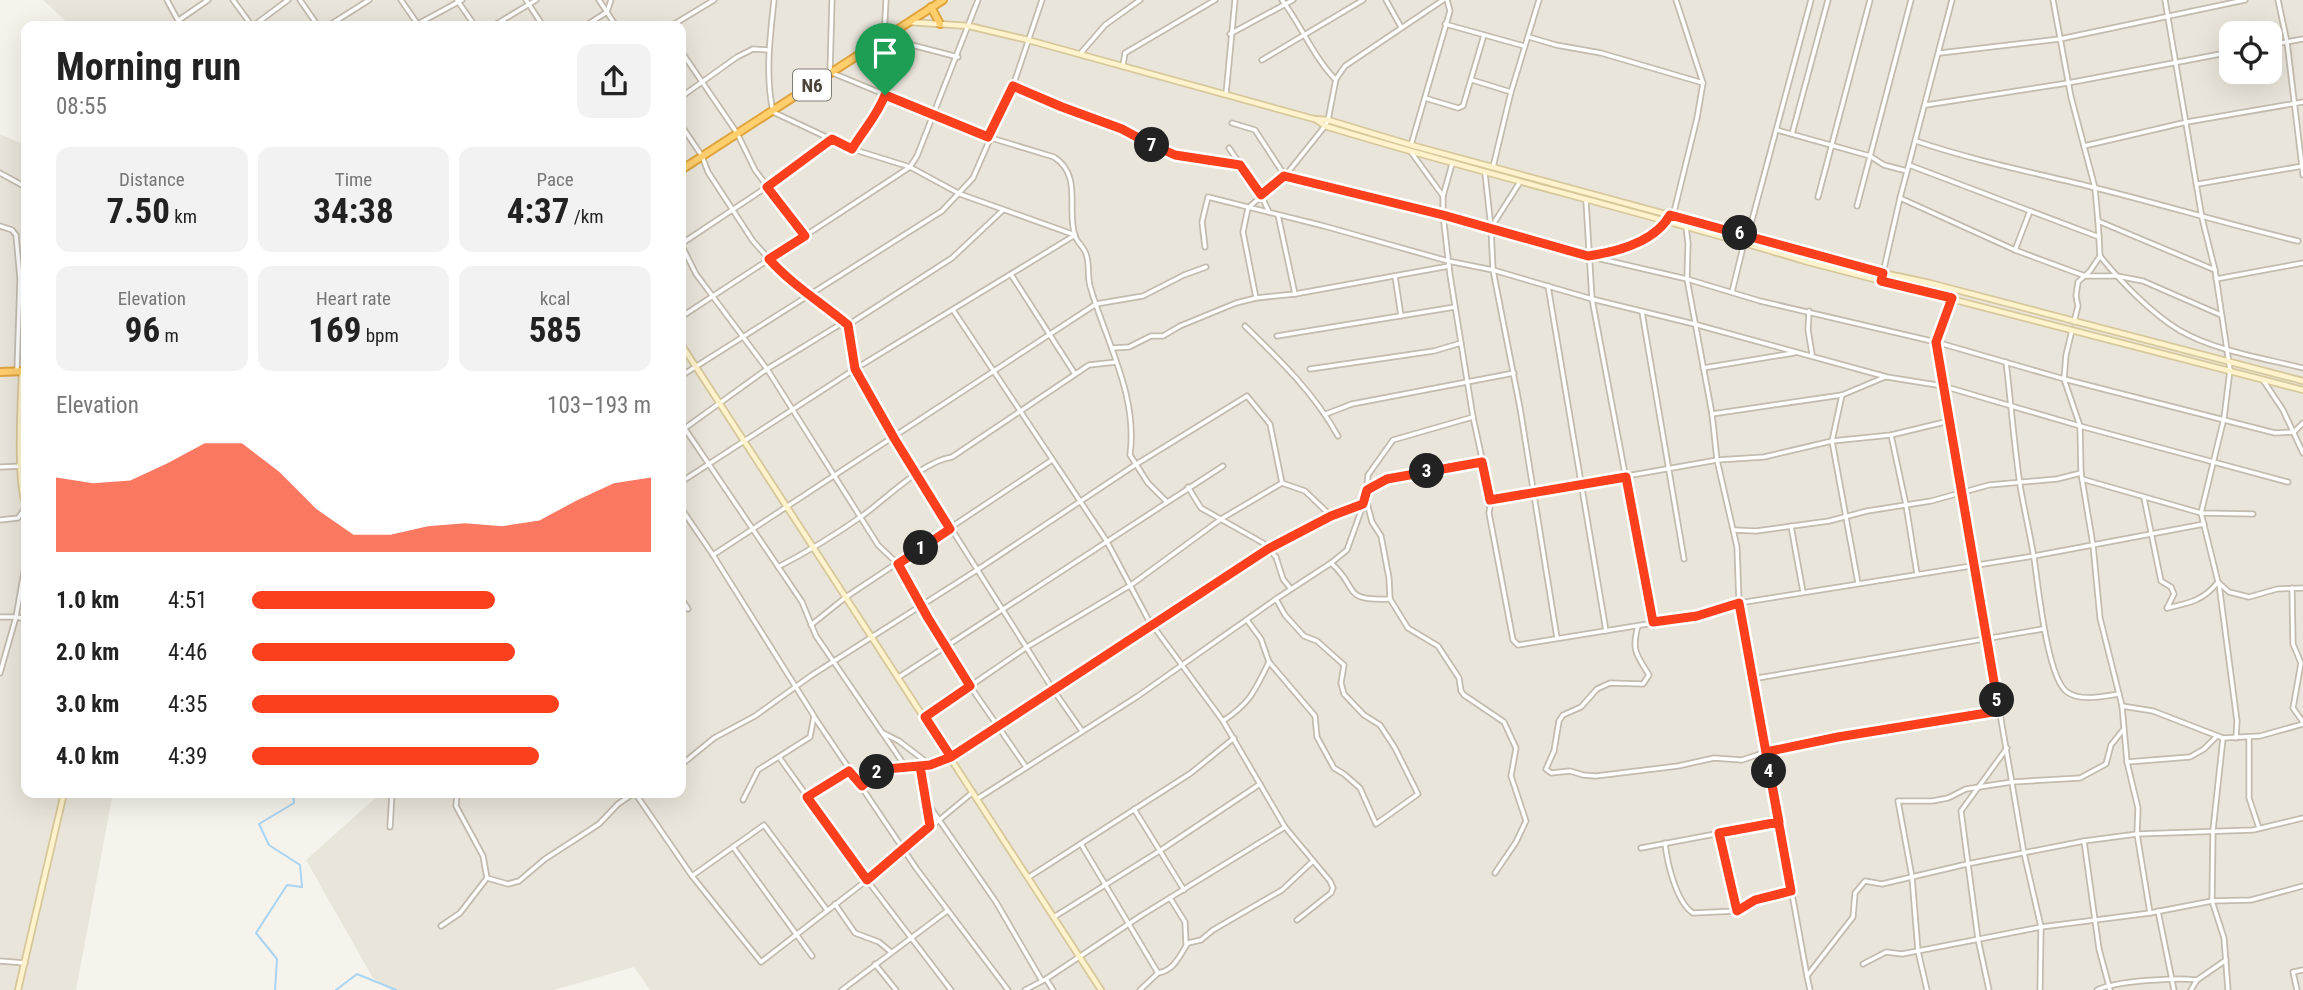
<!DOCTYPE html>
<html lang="en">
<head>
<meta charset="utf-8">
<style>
	:root { --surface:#fff; --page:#f2f2f2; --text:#222; --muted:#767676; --accent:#fc3f1d }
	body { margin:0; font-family:"Roboto Condensed",sans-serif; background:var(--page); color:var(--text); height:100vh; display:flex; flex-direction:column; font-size:26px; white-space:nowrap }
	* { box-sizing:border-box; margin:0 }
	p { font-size:23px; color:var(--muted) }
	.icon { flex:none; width:38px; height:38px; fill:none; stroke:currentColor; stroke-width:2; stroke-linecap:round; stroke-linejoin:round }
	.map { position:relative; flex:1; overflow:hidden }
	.sheet { position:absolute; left:21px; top:21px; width:665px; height:777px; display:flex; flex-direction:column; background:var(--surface); border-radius:14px; box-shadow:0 7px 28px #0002 }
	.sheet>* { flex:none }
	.controls { position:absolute; left:2219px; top:21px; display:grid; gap:14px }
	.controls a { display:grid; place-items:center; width:63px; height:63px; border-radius:14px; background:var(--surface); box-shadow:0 7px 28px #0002; font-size:35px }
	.pin { position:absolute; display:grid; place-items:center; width:60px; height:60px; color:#fff; margin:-72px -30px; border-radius:50% 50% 50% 0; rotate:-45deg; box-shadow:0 0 7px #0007 }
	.pin .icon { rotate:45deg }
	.km { position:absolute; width:35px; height:35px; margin:-18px; border-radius:50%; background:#222; color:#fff; font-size:19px; line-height:35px; text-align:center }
	.round { display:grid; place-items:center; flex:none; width:74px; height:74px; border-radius:14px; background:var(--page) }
	.head { display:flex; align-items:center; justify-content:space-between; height:119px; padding:0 35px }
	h1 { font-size:38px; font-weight:700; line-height:52px }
	.stats { display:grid; grid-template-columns:repeat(3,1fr); gap:10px; height:119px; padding:7px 35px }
	.stats div { display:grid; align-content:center; border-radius:14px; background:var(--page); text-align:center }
	.stats b { font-size:35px; font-weight:700 }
	.stats small { font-size:19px; font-weight:400 }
	.stats p { font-size:19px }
	.chart { height:196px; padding:14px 35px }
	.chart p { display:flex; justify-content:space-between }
	.chart svg { width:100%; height:126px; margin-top:7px; fill:var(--accent); opacity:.7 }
	ul { padding:0 35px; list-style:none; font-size:23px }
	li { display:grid; grid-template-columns:112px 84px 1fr; align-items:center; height:52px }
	li i { height:18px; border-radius:9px; background:var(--accent) }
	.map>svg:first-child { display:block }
</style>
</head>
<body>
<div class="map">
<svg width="2303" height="990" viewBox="0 0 2303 990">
	<rect width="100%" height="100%" fill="#f6f3ec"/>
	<g fill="#eae5da" fill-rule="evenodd">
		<path d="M43,0h2260v990h-1653l-16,-23 -80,23h-162l-19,-12 -67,-118 75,-67h300v-767h-610zM2231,33h39v39h-39z"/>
		<polygon points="0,134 23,144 26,165 26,793 113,793 76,990 0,990"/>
	</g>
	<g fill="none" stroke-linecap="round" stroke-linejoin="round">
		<g stroke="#a9d4f2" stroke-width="2">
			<polyline points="275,990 277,959 256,933 287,885 302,887 300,865 269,845 259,824 294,803 293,793"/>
			<polyline points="336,990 357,974 396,990"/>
		</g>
		<defs>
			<g id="street">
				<polyline points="167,0 181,26"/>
				<polyline points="233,0 252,26"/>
				<polyline points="300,0 318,26"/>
				<polyline points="401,0 419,26"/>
				<polyline points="457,0 475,26"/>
				<polyline points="526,0 543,26"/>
				<polyline points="599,0 616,26"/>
				<path d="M774,0c-4,38 -9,74 -1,112l79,37 58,18 50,27 115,41"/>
				<path d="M832,0l-2,72 158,65 66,20c29,19 12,52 21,79 2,6 9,11 11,18 4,10 1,21 4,32 16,56 48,109 40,169l18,28 18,18"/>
				<path d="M1282,0c19,25 31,56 53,79"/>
				<polyline points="1386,0 1401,27"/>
				<polyline points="2053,0 2071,97 2095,188 2098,221 2100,256 2090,271 2078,282 2076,296 2078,306 2074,322"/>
				<polyline points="2165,0 2202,218 2215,270 2230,370 2224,418 2201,513 2218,582 2229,592 2249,597 2277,589 2303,588"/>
				<polyline points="2278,0 2287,42 2303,175"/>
				<polyline points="179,20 208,0"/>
				<polyline points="1445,24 1524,46"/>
				<polyline points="253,26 288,0"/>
				<polyline points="328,26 369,0"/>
				<polyline points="414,26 462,0"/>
				<polyline points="493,26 536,0"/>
				<polyline points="585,26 607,12 611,0"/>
				<polyline points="671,26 714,0"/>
				<polyline points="1230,34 1293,0"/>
				<polyline points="889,35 904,43 958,57"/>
				<polyline points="884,37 886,0"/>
				<polyline points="1529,37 1556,45 1601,53 1703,83"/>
				<polyline points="2270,45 2303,39"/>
				<polyline points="681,51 737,133 755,170 805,236"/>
				<polyline points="1940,53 2060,39 2245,0"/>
				<polyline points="1080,54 1105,25 1140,0"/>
				<polyline points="1262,60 1363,0"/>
				<polyline points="1123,65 1125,53 1215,0"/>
				<polyline points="1472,80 1511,92"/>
				<polyline points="1013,86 1062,107 1122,129 1148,143 1176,155 1240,165"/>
				<polyline points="1226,94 1235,0"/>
				<polyline points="681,97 737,57 753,49 768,50"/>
				<polyline points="1425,98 1458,108 1463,106 1484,35"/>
				<polyline points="1926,105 2068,83 2231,52"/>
				<polyline points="1232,123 1255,130 1285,176 1443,215 1588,256 1687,279 1760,301 1936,342 2064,379 2275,433 2294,432 2303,423"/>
				<polyline points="681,125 702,156 708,172 753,241 785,277 812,295 848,325 855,369 894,438 1054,691 1082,731"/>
				<polyline points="1777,130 1870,156 1884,165 1907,171"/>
				<polyline points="1792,134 1828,0"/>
				<path d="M1916,141c59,20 120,32 180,47 68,17 134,37 202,53"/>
				<polyline points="1411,145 1450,11 1447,0"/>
				<polyline points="2084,146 2187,122 2303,102"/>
				<polyline points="1229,148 1261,195 1269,212"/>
				<path d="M852,149c12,-20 25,-33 33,-54"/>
				<polyline points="1411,152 1443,196"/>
				<polyline points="1909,165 2099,237"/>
				<polyline points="1493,167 1511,92 1539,0"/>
				<polyline points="0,173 22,185"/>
				<polyline points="1485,173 1491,228 1493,270 1520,408 1557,638"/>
				<polyline points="2198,184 2303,166"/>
				<polyline points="1818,197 1870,0"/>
				<polyline points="1900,198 2015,250 2085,276 2117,276 2143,281 2221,315"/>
				<polyline points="1586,201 1592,299 1653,622"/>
				<polyline points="1857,206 1911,0"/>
				<polyline points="1278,215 1295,294 1449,266"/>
				<polyline points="1673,216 1697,118 1703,83 1676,0"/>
				<polyline points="2098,221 2215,270"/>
				<polyline points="0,226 12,230 16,235 20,279 17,371"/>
				<polyline points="1492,226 1520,182"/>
				<polyline points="1686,227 1688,243 1687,279 1712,414 1717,460 1737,547 1739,603 1807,976"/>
				<polyline points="1748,235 1811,0"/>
				<polyline points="681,244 696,274 767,369 878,545 898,564 927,618 970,686 1026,767"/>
				<polyline points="681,244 803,163 831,140"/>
				<polyline points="1205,247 1202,222 1208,197 1324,226 1448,261 1493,270 1592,299 1694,324 1887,377 1943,386 2080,426 2288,482"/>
				<polyline points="2015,250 2030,211"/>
				<path d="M1590,256c27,-4 66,-15 80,-41"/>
				<path d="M2100,256c20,25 51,57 79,74 36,21 84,28 124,38"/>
				<polyline points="1883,273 1900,198 1952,0"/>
				<polyline points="1012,276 1075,374"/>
				<polyline points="1395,276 1401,316"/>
				<polyline points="2216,279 2303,263"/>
				<polyline points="1548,286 1606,631"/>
				<polyline points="1955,290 1936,342 2024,853 2041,927 2040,990"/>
				<polyline points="1732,292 1744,243"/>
				<polyline points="1256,298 1243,232 1248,208 1285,176 1325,126 1328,120 1336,79 1345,66 1443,0"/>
				<polyline points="953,310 1106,540 1148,619 1223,721 1285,827 1330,881 1333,888 1331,893 1297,920"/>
				<polyline points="1809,311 1808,330 1812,354"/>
				<polyline points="1642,312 1684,559"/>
				<polyline points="681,317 910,167 917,156 978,0"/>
				<path d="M1245,326c35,34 69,67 93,110"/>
				<polyline points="2072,330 2066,355 2064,379 2080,426 2081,473 2093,545 2100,618 2122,706 2127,762 2138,808 2137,834 2150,913"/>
				<polyline points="1277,336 1455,307"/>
				<polyline points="1112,348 1129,347 1151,336 1163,336 1180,326 1236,303 1256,298 1295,294"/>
				<path d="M2006,362c5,41 8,82 14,123 4,24 10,49 14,73 4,26 13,120 33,134 14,10 37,4 52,2"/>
				<polyline points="1703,368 1794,353"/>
				<polyline points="1310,369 1434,351 1461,343"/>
				<polyline points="681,376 942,211 973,178 1013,86 1042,0"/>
				<polyline points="2263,380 2283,410 2303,453"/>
				<polyline points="1842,395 1832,441 1858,583"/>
				<polyline points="1326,414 1352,404 1514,373"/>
				<polyline points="1712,414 1842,395 1885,377"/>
				<polyline points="1473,417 1491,500 1489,513 1513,640 1518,645 1697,616 1739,603 2034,556 2204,524"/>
				<polyline points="681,423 802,602 816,636 905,766"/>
				<polyline points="681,431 767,369 839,325 848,325 952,258 1003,210"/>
				<polyline points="1891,435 1906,505 1917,574"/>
				<polyline points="0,467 26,466"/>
				<polyline points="2082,479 2201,513 2253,514"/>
				<polyline points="681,482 855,369 1075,235"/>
				<polyline points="1188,487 1201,508 1263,543 1276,557 1283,579 1291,589"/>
				<polyline points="1367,490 1387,479 1482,462"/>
				<polyline points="2144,498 2161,581 2171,587 2174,594 2167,608"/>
				<polyline points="1491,500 1717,460 1764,457 1832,441 1891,435 1949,421"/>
				<polyline points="1367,503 1372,522 1381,536 1389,578 1390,599 1408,628 1438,646 1459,678 1461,691 1464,695 1504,722 1516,748 1511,776 1526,821 1516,842 1495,873"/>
				<polyline points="681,508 713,555 814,716 810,737 758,770 743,800"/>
				<polyline points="23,513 26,527"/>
				<polyline points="0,520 18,518 26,507"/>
				<polyline points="1791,526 1803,592"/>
				<polyline points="1734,530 1756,531 1829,521 1867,511 1931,501 1989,485 2057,479 2081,473"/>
				<polyline points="713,555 1096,304 1143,296 1184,275 1206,267"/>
				<path d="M1331,563c29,25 9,38 59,36"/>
				<path d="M778,567c29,-15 57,-32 84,-51 24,-17 61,-55 90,-59l137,-92 27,-3"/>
				<polyline points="2219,584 2237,721 2236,738"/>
				<polyline points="2292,588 2293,644 2301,663 2293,708 2303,722"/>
				<polyline points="681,598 688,609"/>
				<path d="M2167,608c23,-5 37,-8 51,-26"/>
				<polyline points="0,617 16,617 26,560"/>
				<polyline points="1247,620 1261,639 1269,662 1315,716 1317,737 1334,768 1344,774 1360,788 1376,824 1418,794 1395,748 1380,725 1364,715 1344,694 1341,683 1344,665 1317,641 1304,636 1285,615 1276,599"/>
				<polyline points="811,625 846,597 1052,460"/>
				<path d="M1638,626c-7,25 -1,29 11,49l-6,9 -33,-1 -13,6 -16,18 -18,8 -4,6 -5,30 -8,18 5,4 19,-2 13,4 13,1 82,-10 36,-8 28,2 24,-8 72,-15 161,-26"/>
				<polyline points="0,673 16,617 26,619"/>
				<polyline points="899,677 1223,466"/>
				<polyline points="1752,679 2043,629"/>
				<polyline points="2122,706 2153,711 2223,738 2260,736 2303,724"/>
				<polyline points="925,717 1027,647 1131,585 1221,519 1282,483"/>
				<polyline points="815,718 916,868 1008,990"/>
				<path d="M1223,721c28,-19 31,-29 46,-59"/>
				<polyline points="883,733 899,741 929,764"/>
				<polyline points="2249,737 2249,798 2259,828"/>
				<polyline points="2223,738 2213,830 2212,901 2224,938 2228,990"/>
				<polyline points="779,757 867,880 951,990"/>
				<polyline points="2127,762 2190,757 2204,749 2217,736"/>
				<polyline points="681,765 714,738 755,716 812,675 977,570 1135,465 1247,396 1270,424 1282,483 1305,491 1331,516"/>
				<polyline points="920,766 930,826"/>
				<polyline points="862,786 880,771 930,765 951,756 1268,549 1331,516 1367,503"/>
				<polyline points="635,793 692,876 761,962 867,880 973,792"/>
				<polyline points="807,797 849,771"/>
				<polyline points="977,799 1138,696 1276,599 1331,563 1347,550 1366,497 1368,475 1393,440 1473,417 1450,275 1443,215 1443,196 1452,164"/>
				<polyline points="928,804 996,902 1042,981"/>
				<polyline points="1134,809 1184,890"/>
				<polyline points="390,827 392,793"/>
				<polyline points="1719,833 1737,911"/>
				<polyline points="2084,841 2099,949 2110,990"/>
				<path d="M1665,843c2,19 11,59 28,70l44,-2 18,-11 36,-8"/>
				<path d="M1081,844l77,129c17,-3 21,-17 30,-30l13,-3 12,-10 69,-40 31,-29"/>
				<polyline points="733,847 812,956"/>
				<polyline points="1641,848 1779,822"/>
				<polyline points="692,876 764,825 827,910"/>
				<polyline points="1029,877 1191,773 1234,738"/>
				<polyline points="487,878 508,884 519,881 545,859 599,824 618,804 634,793"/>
				<polyline points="1170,898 1185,922 1186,944"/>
				<polyline points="835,904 855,933 879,942 891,952"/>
				<polyline points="2158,911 2174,990"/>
				<polyline points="1054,917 1161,850 1260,784"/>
				<polyline points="441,926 460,913 487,878 483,856 456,806 457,793"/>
				<polyline points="0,961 25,963"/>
				<polyline points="875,964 896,990"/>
				<polyline points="1863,964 1886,952 1902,954 2041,927 2150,913 2212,901 2251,900 2303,886"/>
				<polyline points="1046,979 1053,990"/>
				<polyline points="842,990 947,911"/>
				<polyline points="1025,990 1046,979 1142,915 1285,827"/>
				<polyline points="1140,990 1158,973"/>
				<polyline points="1810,990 1807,976 1853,917 1855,893 1865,881 1882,884 1967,864 2084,841 2137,834 2253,830 2303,818"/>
				<polyline points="1927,990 1918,951 1912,877 1898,801 1932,801 1948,798 1966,789 2012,782 2080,778 2106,764 2111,745 2123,730"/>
				<polyline points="1989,990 1978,939 1961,811 2007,748"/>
				<path d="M2097,990c19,-9 79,-13 100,-10"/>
				<polyline points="2191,990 2197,980 2226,960"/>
				<polyline points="2297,990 2293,972 2303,970"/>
			</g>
			<g id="secondary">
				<polyline points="909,22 969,26 1028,40 1314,119 1328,120 1411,145 1883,273 1930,283 2303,381"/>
				<path d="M1315,119l10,7c160,49 323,87 483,136l495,128"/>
				<polyline points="681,344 1101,990"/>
				<path d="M22,371c-1,28 -6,114 4,134"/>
				<polyline points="18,990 64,793"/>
			</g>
			<g id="highway">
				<polyline points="931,7 940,24"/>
				<polyline points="681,170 943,0"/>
				<polyline points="0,372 26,371"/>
			</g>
		</defs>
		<use href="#street" stroke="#c2bbae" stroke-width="7"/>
		<use href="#secondary" stroke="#d6c79b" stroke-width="8"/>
		<use href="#highway" stroke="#e0a43c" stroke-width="10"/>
		<use href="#street" stroke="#fff" stroke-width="3.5"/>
		<use href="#secondary" stroke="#fff3cd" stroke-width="4.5"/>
		<use href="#highway" stroke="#ffcf6e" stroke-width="6"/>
	</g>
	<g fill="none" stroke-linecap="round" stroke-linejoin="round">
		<defs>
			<path id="route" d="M885,95c-8,21 -21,34 -33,54l-20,-10 -65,48 38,49 -36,23c23,26 53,44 79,66l7,44 39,69 56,91 -52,35 30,54 42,68 -45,31 26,40 -21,8 -10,1 10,60 -63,54 -60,-83 42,-26 13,15 12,-12 12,-5 44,-4 21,-8 317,-208 63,-33 32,-12 4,-14 20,-11 95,-17 8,38 136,-23 27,145 44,-6 42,-13c17,96 35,192 52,288l-36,9 -18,11 -18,-78 60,-11 -13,-70 72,-15 161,-26 -63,-369 16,-44 -71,-17 2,-8 -213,-58c-15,27 -54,37 -82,41l-145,-41 -159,-39 -23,19 -21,-30 -65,-10 -27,-12 -26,-14 -60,-22 -49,-21 -25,51 -103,-42"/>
		</defs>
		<use href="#route" stroke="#fff" stroke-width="14"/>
		<use href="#route" stroke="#fc3f1d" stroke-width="9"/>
	</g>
	<g text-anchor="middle" stroke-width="6" stroke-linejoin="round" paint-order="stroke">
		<rect fill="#fff" stroke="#817c74" stroke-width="2" x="793" y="69.5" width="38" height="31" rx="5"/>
		<g font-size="19" font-weight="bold" fill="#4b4439">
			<text x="812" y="92">N6</text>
		</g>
	</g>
</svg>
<div class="controls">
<a><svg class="icon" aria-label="locate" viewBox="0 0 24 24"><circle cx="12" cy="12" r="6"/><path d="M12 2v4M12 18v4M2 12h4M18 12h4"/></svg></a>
</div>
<div class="pin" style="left:885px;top:95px;background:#1e9e55"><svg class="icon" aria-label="arrive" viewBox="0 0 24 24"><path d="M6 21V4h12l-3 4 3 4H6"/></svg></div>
<b class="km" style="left:921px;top:548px">1</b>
<b class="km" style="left:877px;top:772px">2</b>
<b class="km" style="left:1427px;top:471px">3</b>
<b class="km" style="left:1769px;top:771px">4</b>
<b class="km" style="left:1997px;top:700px">5</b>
<b class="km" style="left:1740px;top:233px">6</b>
<b class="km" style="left:1152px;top:145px">7</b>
<section class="sheet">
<div class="head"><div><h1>Morning run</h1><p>08:55</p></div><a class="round"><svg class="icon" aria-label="share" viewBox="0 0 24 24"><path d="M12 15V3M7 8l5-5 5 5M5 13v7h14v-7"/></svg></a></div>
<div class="stats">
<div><p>Distance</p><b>7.50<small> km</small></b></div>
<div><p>Time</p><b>34:38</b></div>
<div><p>Pace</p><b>4:37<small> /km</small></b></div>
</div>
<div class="stats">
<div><p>Elevation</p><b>96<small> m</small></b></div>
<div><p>Heart rate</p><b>169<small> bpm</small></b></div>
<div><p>kcal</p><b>585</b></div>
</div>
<div class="chart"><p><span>Elevation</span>103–193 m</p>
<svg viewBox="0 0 160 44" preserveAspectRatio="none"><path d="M0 44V18L10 20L20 19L30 13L40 6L50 6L60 16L70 29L80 38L90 38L100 35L110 34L120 35L130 33L140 26L150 20L160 18V44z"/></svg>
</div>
<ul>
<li><b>1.0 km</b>4:51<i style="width:61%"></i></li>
<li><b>2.0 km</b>4:46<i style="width:66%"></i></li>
<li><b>3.0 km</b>4:35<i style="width:77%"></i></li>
<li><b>4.0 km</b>4:39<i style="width:72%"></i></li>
</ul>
</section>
</div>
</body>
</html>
